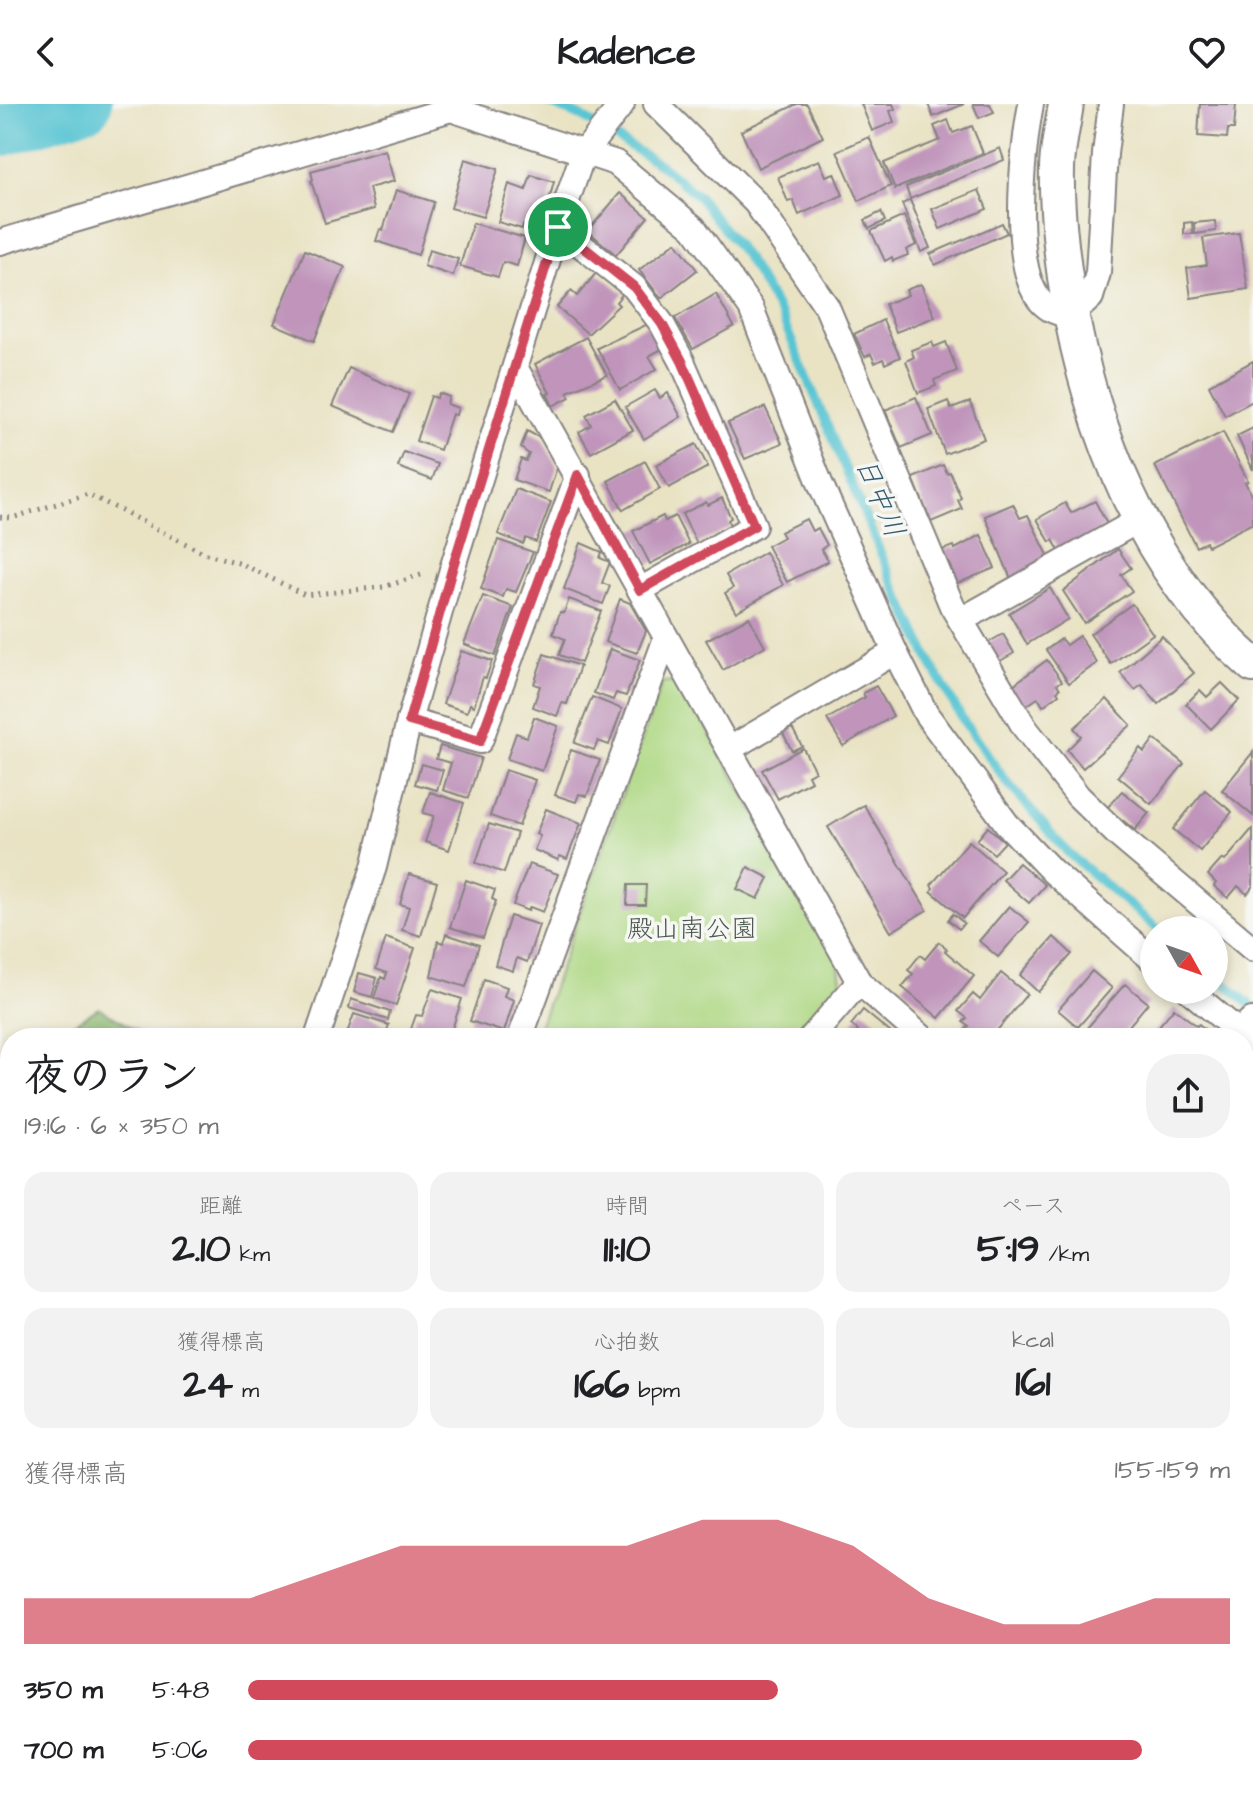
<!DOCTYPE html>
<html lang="ja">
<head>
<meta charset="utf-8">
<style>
	:root { --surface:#fff; --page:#f2f2f2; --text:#202124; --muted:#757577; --accent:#d1495b }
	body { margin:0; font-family:"Architects Daughter","Klee One",sans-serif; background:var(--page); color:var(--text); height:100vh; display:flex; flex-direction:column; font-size:30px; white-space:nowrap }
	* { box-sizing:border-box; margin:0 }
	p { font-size:26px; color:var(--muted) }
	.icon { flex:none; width:44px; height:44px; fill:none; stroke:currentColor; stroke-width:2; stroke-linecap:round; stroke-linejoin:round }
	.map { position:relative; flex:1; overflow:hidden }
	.panel { position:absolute; left:0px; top:924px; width:1254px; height:768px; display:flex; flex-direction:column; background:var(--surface); border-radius:32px 32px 0 0; box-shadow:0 4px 12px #0003 }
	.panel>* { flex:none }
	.needle { width:52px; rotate:130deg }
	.fabs { position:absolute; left:1140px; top:812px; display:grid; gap:16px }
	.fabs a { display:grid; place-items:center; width:88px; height:88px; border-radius:50%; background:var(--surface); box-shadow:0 4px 12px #0003; font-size:40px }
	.pin { position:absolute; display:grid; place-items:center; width:68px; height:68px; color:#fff; margin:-34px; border:4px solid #fff; border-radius:50%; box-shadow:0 2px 8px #0007 }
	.round { display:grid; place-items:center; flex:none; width:84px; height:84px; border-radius:32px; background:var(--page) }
	.headline { display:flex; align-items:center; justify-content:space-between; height:136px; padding:0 24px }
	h1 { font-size:44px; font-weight:700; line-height:60px }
	.stats { display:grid; grid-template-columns:repeat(3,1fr); gap:12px; height:136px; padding:8px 24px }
	.stats div { display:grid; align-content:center; border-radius:20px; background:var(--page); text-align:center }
	.stats b { font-size:40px; font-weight:700 }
	.stats small { font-size:22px; font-weight:400 }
	.stats p { font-size:22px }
	.chart { height:224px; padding:16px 24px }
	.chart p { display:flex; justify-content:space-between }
	.chart svg { width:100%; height:144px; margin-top:8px; fill:var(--accent); opacity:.7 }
	ul { padding:0 24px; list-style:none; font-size:26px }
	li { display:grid; grid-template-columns:128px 96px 1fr; align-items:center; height:60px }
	li i { height:20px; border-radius:10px; background:var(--accent) }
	header { display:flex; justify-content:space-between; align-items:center; height:104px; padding:0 24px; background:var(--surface); font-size:36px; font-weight:700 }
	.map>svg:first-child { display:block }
</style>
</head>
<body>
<header><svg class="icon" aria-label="back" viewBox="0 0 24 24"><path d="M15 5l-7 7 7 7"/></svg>Kadence<svg class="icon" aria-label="heart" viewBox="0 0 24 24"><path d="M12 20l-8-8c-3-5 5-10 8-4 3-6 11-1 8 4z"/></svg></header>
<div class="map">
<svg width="1253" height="1692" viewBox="0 0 1253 1692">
	<rect width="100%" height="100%" fill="#f6f6f2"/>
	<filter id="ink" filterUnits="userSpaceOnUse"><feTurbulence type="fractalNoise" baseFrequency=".0125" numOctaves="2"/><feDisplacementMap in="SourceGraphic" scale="16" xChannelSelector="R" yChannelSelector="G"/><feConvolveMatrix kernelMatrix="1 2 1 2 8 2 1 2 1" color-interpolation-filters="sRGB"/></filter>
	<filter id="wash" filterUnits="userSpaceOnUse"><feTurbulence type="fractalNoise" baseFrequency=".006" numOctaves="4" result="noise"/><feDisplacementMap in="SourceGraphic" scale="32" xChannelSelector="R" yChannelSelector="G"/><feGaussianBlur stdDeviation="1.8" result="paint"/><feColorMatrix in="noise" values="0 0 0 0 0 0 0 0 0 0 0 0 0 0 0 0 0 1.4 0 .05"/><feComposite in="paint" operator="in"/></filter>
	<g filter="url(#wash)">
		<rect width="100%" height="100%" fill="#e9e3c4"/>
		<polygon fill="#aed883" stroke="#687d5f" stroke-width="2" points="681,578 838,858 842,883 799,934 542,934 539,923 662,579"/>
		<g fill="#8ab871" stroke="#566d56" stroke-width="2">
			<polygon points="99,904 149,934 50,934"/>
			<polygon points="10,1483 10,1639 0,1657 0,1494"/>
		</g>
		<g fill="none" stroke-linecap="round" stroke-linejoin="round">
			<g stroke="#59c5d3" stroke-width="9">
				<polyline points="550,0 582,13 661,61 698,92 746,153 781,211 892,476 931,560 964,618 1006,677 1069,750 1159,826"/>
				<polyline points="1214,870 1253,903"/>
			</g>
			<polyline stroke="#59c5d3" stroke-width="52" points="0,27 86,0"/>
		</g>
		<g id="blocks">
			<g fill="#c094bb">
				<polygon points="797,0 807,0 823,33 758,64 741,27"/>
				<polygon points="861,0 893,0 895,5 890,7 894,18 872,27"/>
				<polygon points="928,0 964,0 933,13"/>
				<polygon points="973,0 990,0 994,8 979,14"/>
				<polygon points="1200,0 1236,0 1234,25 1228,25 1227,34 1198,32"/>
				<polygon points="948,16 953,29 972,22 983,49 895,85 884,59 940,36 934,22"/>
				<polygon points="869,33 891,82 859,97 837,47"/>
				<polygon points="1000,44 1004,56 910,95 906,83"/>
				<polygon points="385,46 394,77 369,84 374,105 325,119 311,77 313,76 311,67"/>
				<polygon points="465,55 498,65 483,113 451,104"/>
				<polygon points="819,56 826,72 834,69 843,91 799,111 793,96 788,98 778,73"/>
				<polygon points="531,71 554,78 541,125 523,121 522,125 498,118 509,80 526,86"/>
				<polygon points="396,86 434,98 418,151 376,137 380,125 383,126"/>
				<polygon points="979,86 987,105 940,125 932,105"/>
				<polygon points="620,89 648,113 616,151 588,127"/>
				<polygon points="910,96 930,144 921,148 902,100"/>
				<polygon points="881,108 885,117 869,125 865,116"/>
				<polygon points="904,112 916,141 906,146 908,151 893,157 892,153 885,157 871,127"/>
				<polygon points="1215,117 1216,127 1195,130 1194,119"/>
				<polygon points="1192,118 1193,130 1184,130 1184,119"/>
				<polygon points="473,119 525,134 517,162 503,158 498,173 460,162"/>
				<polygon points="1002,119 1007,129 935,161 930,150"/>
				<polygon points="1239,129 1248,185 1191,194 1187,164 1207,161 1203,134"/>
				<polygon points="676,138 697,166 661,194 639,166"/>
				<polygon points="305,146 345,163 314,237 274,220"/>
				<polygon points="429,146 458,155 453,172 424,162"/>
				<polygon points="597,168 623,189 616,198 619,201 588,230 557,203 571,187 577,192"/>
				<polygon points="921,180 935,213 896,228 885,200 908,191 906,186"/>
				<polygon points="716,190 734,222 693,245 675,214"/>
				<polygon points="883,216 900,253 885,260 883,255 875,259 871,250 865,253 854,230"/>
				<polygon points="648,220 662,245 649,252 657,265 620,286 597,244"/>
				<polygon points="586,233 607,271 567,288 570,293 553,302 547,290 550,289 535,260"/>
				<polygon points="932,238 934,243 946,238 957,267 934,276 936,282 918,289 906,257 914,253 911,246"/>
				<polygon points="1253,257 1253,297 1225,312 1209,281"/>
				<polygon points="349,264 409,290 393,328 332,302"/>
				<polygon points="655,286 660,294 668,289 681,313 644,335 625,303"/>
				<polygon points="439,289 449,293 447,300 458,304 456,311 452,310 440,346 416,337 431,292 437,294"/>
				<polygon points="916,293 932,331 901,344 885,306"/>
				<polygon points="615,295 633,326 591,349 579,328 591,321 586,311"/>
				<polygon points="948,297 951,305 970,298 984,335 945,350 928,305"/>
				<polygon points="765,303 782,339 745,355 728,319"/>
				<polygon points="1253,324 1253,366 1237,332"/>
				<polygon points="527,327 542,335 557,363 549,388 514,376 521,355 526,357 529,350 521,344"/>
				<polygon points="1223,328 1248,377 1245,378 1253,394 1253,419 1208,442 1206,438 1196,443 1155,362"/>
				<polygon points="696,340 708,363 669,384 656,361"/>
				<polygon points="404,348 438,360 432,376 398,363"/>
				<polygon points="645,357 660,385 623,406 608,377"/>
				<polygon points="943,361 947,369 950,368 961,394 958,396 962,405 931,418 913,374"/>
				<polygon points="516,385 551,398 536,438 526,434 523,440 498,430"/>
				<polygon points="722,394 731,414 728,416 731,423 697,440 682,410 706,398 708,401"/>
				<polygon points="1095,397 1108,422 1060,448 1053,436 1050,438 1037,415 1065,399 1071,409"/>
				<polygon points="1013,400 1020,414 1028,411 1050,455 1011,475 985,412"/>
				<polygon points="663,412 665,417 675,412 689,440 650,460 633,427"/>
				<polygon points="806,415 812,427 818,424 827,441 821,445 828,457 787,478 767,442 783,433 780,428"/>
				<polygon points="981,431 995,464 958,479 942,446 954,442 955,445"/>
				<polygon points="498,436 533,448 516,488 506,485 503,493 481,485"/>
				<polygon points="581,439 602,448 600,454 610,458 602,479 610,482 603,500 564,485"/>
				<polygon points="1118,445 1131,464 1121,471 1132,487 1084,519 1063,487"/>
				<polygon points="765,448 783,481 736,508 725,489 733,484 726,471"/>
				<polygon points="1050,484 1068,515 1027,540 1009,509"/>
				<polygon points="483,492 513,503 495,552 464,540"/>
				<polygon points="569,495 601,507 581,559 559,551 565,535 553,530 560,508 564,509"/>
				<polygon points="620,495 630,499 646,527 637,549 605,538"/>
				<polygon points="1132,500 1153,530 1111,560 1090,530"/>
				<polygon points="749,513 765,542 723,566 706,536"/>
				<polygon points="1003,530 1014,549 995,560 984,541"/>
				<polygon points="1079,532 1097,559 1069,579 1046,546 1061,535 1066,541"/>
				<polygon points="1162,532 1194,569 1158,600 1142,581 1135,586 1120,569"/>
				<polygon points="610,545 640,556 626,592 616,589 613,596 594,589"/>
				<polygon points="461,547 492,557 486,574 483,573 474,602 470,600 467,608 443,600"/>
				<polygon points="544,550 580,562 567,600 562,599 557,612 533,603 540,582 534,580"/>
				<polygon points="1047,556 1062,577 1057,580 1060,585 1057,587 1059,590 1043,602 1038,594 1023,604 1009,584"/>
				<polygon points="1222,579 1239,596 1211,625 1186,600 1200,586 1207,593"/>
				<polygon points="876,582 893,612 843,642 827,615 865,593 863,589"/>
				<polygon points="592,593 622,605 609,641 598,637 594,646 574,639"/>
				<polygon points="1107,595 1131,621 1083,664 1067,646 1081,632 1074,624"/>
				<polygon points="534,613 558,622 542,667 507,655 516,629 527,633"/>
				<polygon points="792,624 802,642 792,647 783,629"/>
				<polygon points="1154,635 1184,660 1151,700 1118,672 1140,644 1144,648"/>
				<polygon points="440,642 481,654 468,694 443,686 451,659 436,655"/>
				<polygon points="803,644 815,667 808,671 811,677 778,695 762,666"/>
				<polygon points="571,646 600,656 587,692 579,690 576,698 555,691"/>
				<polygon points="1253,648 1253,712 1222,686"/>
				<polygon points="421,660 443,666 437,686 415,680"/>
				<polygon points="505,666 535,676 519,722 490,712"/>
				<polygon points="1205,686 1232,708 1200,747 1173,725"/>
				<polygon points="1122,687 1149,709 1135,726 1107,704"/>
				<polygon points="430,688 464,699 449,746 425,738 434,712 423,709"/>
				<polygon points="864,701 927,806 891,828 828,723"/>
				<polygon points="546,705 581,719 567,755 560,752 558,756 534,746 540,732 536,730"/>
				<polygon points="489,720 517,729 504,769 476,759"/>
				<polygon points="988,723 1005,738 994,750 977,736"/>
				<polygon points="1253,724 1253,783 1247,790 1238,782 1228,794 1214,782 1216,779 1208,771 1222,755 1225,757"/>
				<polygon points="969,737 1003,767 963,814 931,787 933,784 931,781"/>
				<polygon points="1019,759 1045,781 1029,799 1003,776"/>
				<polygon points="529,760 558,770 543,808 530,803 528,807 513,801"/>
				<polygon points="748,763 769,774 758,795 737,785"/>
				<polygon points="409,770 437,778 421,832 402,826 409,803 400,800"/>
				<polygon points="466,776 495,786 492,795 496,797 483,834 450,823"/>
				<polygon points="628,781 646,781 645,801 627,801"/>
				<polygon points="1009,802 1029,818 998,853 979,837"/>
				<polygon points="953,810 964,819 959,825 948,816"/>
				<polygon points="510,812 539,821 527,858 517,854 513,867 495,861"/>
				<polygon points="446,830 479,841 466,883 431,872 438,837 443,839"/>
				<polygon points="1054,833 1072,850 1038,888 1020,871"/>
				<polygon points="386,834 415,844 396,901 374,894 381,873 385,875 387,869 376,865"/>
				<polygon points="939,838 947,845 945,847 974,872 939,914 902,883 913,870 908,866 920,851 925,855"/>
				<polygon points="1092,867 1112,884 1078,923 1058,906"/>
				<polygon points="359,869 377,874 372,893 354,888"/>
				<polygon points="1001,869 1027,890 991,934 970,934 963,928 969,922 963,918 967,914 958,907 973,890 980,896"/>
				<polygon points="484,875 507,883 504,892 514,896 504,928 470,917"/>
				<polygon points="1125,880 1148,899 1119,934 1099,934 1087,924"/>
				<polygon points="432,885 462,895 449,934 438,934 411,925 416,911 422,912"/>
				<polygon points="351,895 390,908 388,916 349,904"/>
				<polygon points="1174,904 1197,922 1199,920 1208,928 1203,934 1157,934 1152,930"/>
				<polygon points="863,906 897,934 851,934 858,926 851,921"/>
				<polygon points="354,910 389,921 384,934 346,932"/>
				<polygon points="1253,986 1253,1039 1244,1050 1244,997"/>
				<polygon points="1253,1067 1253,1110 1244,1121 1244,1078"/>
				<polygon points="1253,1271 1253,1293 1244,1286 1244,1281"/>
				<polygon points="1244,1296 1253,1303 1253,1330 1244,1341"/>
				<polygon points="1253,1398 1253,1450 1244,1443 1244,1416 1247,1412 1244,1408"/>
				<polygon points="1244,1503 1253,1511 1253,1548 1251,1546 1244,1554"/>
				<polygon points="1244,1629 1253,1637 1253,1656 1245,1666 1251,1670 1244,1678"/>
				<polygon points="112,1682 112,1692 68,1692 68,1683"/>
				<polygon points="189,1682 216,1684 216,1692 176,1692 176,1685 189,1685"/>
				<polygon points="310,1682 344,1682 356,1692 302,1692"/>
				<polygon points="409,1682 455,1682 447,1692 404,1692 402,1690"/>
				<polygon points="490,1682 524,1682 516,1692 503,1692"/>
				<polygon points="556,1682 560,1682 572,1692 548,1692"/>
				<polygon points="678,1682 720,1682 715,1688 720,1692 669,1692"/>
				<polygon points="749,1682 777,1682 770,1692 762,1692"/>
				<polygon points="801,1682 827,1682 832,1686 828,1692 793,1692"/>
				<polygon points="936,1682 974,1682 977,1685 971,1692 927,1692"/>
				<polygon points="998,1682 1044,1682 1035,1692 1010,1692"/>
				<polygon points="1067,1682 1077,1688 1073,1692 1053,1692 1060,1684 1063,1687"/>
				<polygon points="1188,1682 1212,1682 1224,1692 1185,1692 1191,1684"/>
				<polygon points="135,1684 155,1684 155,1692 119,1692 119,1687 135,1687"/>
			</g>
		</g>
	</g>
	<g filter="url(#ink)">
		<use href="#blocks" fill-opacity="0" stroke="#868280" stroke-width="2"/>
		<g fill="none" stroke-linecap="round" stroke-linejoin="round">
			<defs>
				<g id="street">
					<polyline points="656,0 756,99 827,203 952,502 1025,624 1078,692 1118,731 1253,845"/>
					<path d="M1031,0c-8,42 -24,176 16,203 6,5 16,7 23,9l21,-19 7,-24 7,-119 6,-50"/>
					<polyline points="558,123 634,183 662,220 682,257 754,422 640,486"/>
					<polyline points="0,138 451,5 616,59 694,124 751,204 820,379 895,548 926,610 1007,720 1052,767 1154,857"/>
					<polyline points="515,263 859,878 923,934"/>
					<polyline points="961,516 1139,416"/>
					<polyline points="409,617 480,637 578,371"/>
					<polyline points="731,644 895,548"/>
					<polyline points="1189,886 1253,940"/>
					<polyline points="317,934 374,763 409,617 453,462 558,123 583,50 622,0"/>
					<polyline points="520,934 666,534"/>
					<polyline points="811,934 859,878"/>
					<polyline points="0,1102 10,1112"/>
					<polyline points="1244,1198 1253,1206"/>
					<polyline points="0,1319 10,1327"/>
					<polyline points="1244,1369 1253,1359"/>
					<polyline points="0,1473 10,1443"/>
					<polyline points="1244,1582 1253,1572"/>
					<polyline points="240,1682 252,1692"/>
					<polyline points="373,1682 385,1692"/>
					<polyline points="867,1682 879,1692"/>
					<polyline points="1100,1682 1112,1692"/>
					<polyline points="49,1692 56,1682"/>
					<polyline points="1153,1692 1162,1682"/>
				</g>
				<g id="secondary">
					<path d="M1066,0c-3,22 -9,44 -9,66 -1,41 4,81 10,121 23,138 78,280 186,374"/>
					<polyline points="1242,934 1253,921"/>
					<polyline points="611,1692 620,1682"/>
				</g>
			</defs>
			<use href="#street" stroke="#868280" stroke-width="28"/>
			<use href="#secondary" stroke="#868280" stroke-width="38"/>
			<polyline stroke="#868280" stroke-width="5" stroke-dasharray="2 6" stroke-linecap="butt" points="0,413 12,414 88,390 204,449 242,460 305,491 384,483 424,470"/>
			<use href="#street" stroke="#fff" stroke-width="24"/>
			<use href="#secondary" stroke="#fff" stroke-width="34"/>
		</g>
	</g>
	<g fill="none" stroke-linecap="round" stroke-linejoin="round" filter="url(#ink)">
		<defs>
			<polygon id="route" points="558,123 634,183 662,220 682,257 754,422 640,486 578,371 480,637 409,617 453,462"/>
		</defs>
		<use href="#route" stroke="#fff" stroke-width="16"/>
		<use href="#route" stroke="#d1495b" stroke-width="10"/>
	</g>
	<g text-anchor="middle" stroke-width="7" stroke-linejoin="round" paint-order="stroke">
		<g font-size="26" fill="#4c5951" stroke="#f6f6f2">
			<text x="692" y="833">殿山南公園</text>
		</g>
		<g font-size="28" font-style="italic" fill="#355b70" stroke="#f6f6f2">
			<text transform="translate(881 393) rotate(67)" y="10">日中川</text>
		</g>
	</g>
</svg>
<div class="fabs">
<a><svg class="needle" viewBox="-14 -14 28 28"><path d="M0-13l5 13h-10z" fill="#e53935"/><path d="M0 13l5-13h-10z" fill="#757577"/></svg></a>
</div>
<div class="pin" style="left:558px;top:123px;background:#1e9e55"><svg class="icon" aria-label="arrive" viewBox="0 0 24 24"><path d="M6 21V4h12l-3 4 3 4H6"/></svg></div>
<section class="panel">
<div class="headline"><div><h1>夜のラン</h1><p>19:16 · 6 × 350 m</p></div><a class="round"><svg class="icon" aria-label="share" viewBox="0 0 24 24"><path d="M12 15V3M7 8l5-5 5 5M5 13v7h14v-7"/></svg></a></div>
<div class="stats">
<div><p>距離</p><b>2.10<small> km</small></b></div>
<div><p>時間</p><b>11:10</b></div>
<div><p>ペース</p><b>5:19<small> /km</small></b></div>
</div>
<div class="stats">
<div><p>獲得標高</p><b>24<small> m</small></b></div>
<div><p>心拍数</p><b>166<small> bpm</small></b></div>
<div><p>kcal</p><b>161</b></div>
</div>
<div class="chart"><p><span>獲得標高</span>155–159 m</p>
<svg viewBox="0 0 160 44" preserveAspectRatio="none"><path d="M0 44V30L10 30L20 30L30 30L40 22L50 14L60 14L70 14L80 14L90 6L100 6L110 14L120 30L130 38L140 38L150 30L160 30V44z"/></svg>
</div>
<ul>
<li><b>350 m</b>5:48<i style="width:54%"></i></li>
<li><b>700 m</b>5:06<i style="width:91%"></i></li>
</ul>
</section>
</div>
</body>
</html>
